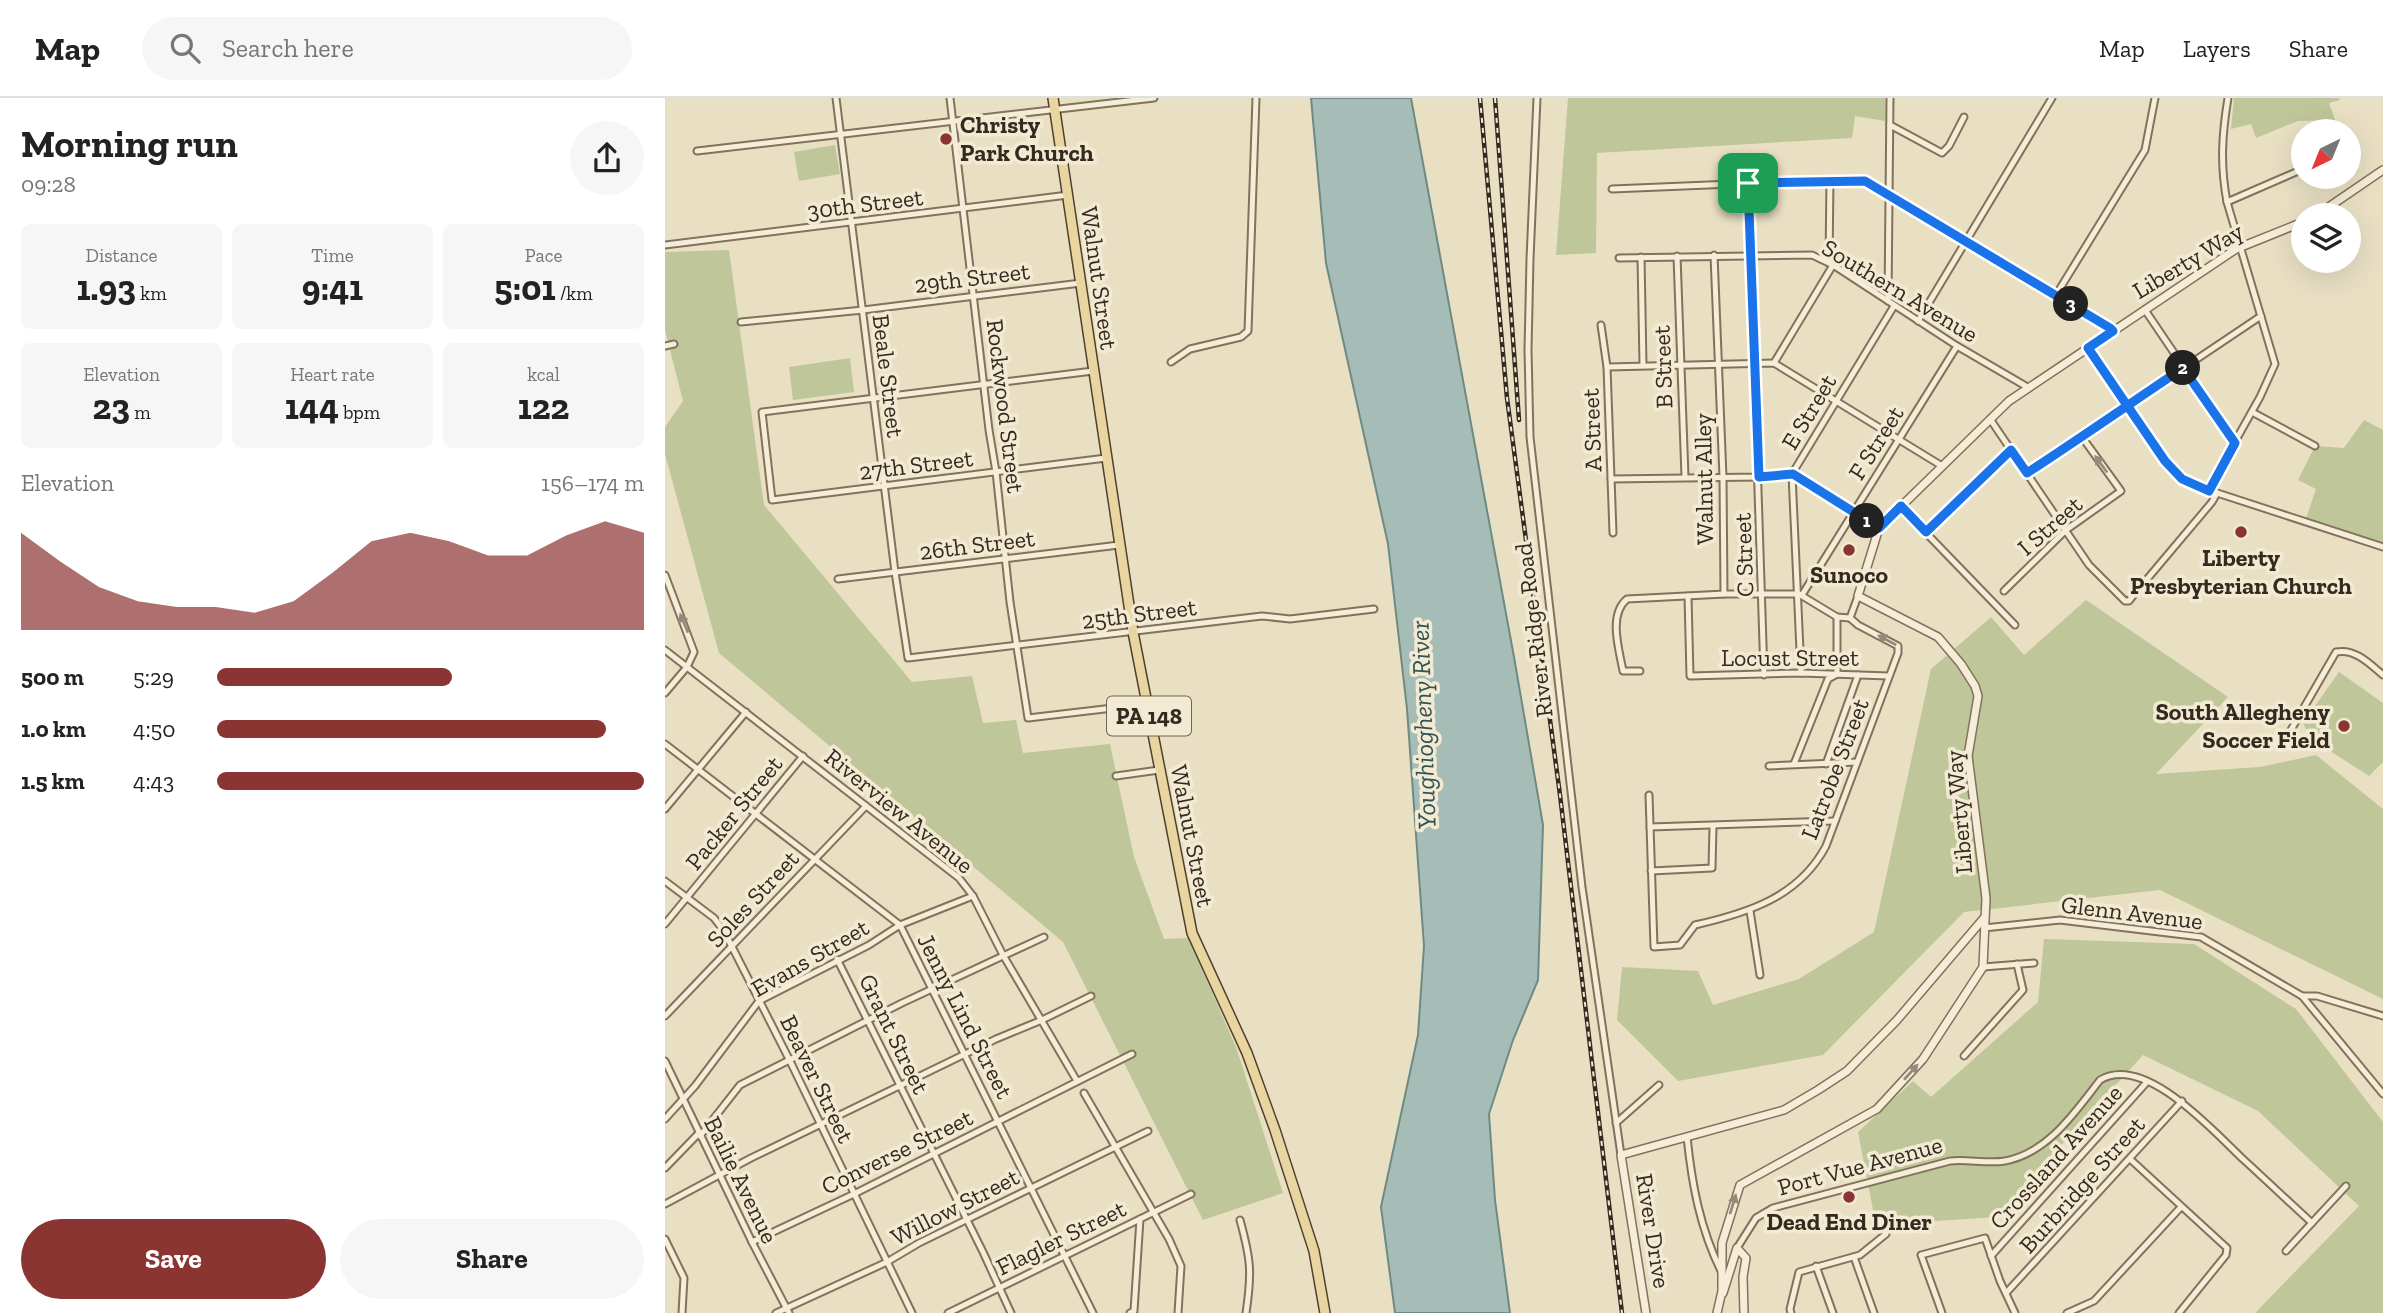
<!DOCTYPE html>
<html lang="en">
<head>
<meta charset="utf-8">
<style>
	:root { --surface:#fff; --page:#f6f6f6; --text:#222; --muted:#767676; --line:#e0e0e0; --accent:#8b3532 }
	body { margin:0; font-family:"Zilla Slab",serif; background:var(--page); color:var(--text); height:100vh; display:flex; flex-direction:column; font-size:26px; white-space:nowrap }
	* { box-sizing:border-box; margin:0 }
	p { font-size:23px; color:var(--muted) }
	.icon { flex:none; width:38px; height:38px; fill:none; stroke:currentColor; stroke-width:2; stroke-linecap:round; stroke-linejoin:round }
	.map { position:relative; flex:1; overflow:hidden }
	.drawer { display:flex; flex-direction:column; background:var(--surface); width:665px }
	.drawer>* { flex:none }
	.needle { width:46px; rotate:223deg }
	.fabs { position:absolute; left:1626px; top:21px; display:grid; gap:14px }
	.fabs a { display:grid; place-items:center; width:70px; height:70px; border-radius:50%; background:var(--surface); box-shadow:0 7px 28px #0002; font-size:35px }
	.pin { position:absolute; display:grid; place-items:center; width:60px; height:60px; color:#fff; margin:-30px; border-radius:14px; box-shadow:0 4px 10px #0006 }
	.km { position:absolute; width:35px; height:35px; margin:-18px; border-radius:50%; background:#222; color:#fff; font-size:19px; line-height:35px; text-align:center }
	.round { display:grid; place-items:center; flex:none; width:74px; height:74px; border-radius:37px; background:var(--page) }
	.summary { display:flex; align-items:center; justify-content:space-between; height:119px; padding:0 21px }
	h1 { font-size:38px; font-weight:800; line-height:52px }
	.figures { display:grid; grid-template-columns:repeat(3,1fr); gap:10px; height:119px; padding:7px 21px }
	.figures div { display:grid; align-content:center; border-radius:10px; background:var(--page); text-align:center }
	.figures b { font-size:35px; font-weight:800 }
	.figures small { font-size:19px; font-weight:400 }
	.figures p { font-size:19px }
	.chart { height:196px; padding:14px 21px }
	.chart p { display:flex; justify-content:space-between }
	.chart svg { width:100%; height:126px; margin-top:7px; fill:var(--accent); opacity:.7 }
	.primary-button { display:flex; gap:14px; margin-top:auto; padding:14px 21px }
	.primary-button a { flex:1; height:80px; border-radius:42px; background:var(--accent); color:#fff; font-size:28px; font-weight:800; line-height:80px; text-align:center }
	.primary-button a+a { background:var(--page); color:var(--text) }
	ul { padding:0 21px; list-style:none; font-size:23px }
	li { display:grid; grid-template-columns:112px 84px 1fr; align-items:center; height:52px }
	li i { height:18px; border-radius:9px; background:var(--accent) }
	header { display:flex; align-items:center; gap:42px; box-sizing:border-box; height:98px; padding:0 35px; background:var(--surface); border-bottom:2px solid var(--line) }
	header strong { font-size:33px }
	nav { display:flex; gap:38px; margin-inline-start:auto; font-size:24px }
	.search { width:490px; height:63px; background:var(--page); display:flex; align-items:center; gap:18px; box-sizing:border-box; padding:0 24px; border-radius:38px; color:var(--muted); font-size:26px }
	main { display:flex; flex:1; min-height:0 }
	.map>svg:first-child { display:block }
</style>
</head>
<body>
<header>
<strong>Map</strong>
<div class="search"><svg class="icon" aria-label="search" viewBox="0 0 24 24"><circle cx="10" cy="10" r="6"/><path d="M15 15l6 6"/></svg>Search here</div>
<nav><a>Map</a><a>Layers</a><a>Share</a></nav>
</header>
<main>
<section class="drawer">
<div class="summary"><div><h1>Morning run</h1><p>09:28</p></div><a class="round"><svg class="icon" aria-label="share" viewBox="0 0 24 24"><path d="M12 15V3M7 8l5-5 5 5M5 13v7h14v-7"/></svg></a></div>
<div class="figures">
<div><p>Distance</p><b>1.93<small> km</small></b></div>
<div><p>Time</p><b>9:41</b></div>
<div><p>Pace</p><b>5:01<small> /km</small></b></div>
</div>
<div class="figures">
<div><p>Elevation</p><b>23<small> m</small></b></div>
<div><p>Heart rate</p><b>144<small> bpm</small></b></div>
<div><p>kcal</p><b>122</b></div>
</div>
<div class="chart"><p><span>Elevation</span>156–174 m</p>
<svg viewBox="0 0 160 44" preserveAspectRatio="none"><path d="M0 44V10L10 20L20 29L30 34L40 36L50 36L60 38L70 34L80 24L90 13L100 10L110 13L120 18L130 18L140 11L150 6L160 10V44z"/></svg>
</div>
<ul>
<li><b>500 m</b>5:29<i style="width:55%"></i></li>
<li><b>1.0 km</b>4:50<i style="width:91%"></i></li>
<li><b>1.5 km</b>4:43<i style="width:100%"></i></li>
</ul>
<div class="primary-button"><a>Save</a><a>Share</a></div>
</section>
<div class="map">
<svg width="1718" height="1215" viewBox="0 0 1718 1215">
	<rect width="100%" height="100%" fill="#e9e0c4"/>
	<g fill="#bfc699">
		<polygon points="903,0 1220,0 1220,23 1190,18 1187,40 932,55 931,155 891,157"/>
		<polygon points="1569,0 1674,0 1675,2 1664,5 1670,22 1633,23 1591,40 1586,26 1566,31"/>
		<polygon points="170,47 175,76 134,83 129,54"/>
		<polygon points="64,152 99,407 247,584 307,578 318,625 351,622 358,655 445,646 469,759 499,841 523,840 571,949 618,1095 538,1122 398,844 54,555 0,356 0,329 18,303 0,232 0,154"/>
		<polygon points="185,260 189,294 128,302 124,269"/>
		<polygon points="1699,322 1718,332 1718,449 1640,423 1651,391 1633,382 1650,348 1679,350"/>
		<polygon points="1421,502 1563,599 1491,676 1595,669 1651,657 1718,711 1718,901 1495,792 1299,814 1158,957 1013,983 952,922 957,869 1033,873 1048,907 1134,881 1209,834 1266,571 1326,519 1359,557"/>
		<path d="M1674,574l44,31v59l-14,14c-17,-12 -59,-34 -66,-53z"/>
		<polygon points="1379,841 1529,846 1631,911 1718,1024 1718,1215 1590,1215 1694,1108 1593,1013 1478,957 1331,1119 1211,1127 1193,1034 1248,983 1266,999 1373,904"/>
	</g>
	<polygon fill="#a6bdb7" stroke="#6e8a84" stroke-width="2" points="646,0 746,0 849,559 878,727 873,882 848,942 824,1016 830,1102 845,1215 730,1215 716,1109 753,937 759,848 742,611 723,446 661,165"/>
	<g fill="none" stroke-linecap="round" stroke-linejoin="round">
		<defs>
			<g id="minor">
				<polyline points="171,0 230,474 243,560 597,518 625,521 709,511"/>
				<polyline points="285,0 324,332 331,374 345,504 363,620 482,606"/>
				<polyline points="872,0 865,161 863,252 865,339 917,789 956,1057"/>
				<polyline points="1225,27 1277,55 1284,48 1299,19"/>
				<polyline points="32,53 489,0"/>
				<polyline points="1083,84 1099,577"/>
				<polyline points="947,91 1165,82 1200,83 1448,233"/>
				<polyline points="1562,104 1638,71"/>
				<polyline points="0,147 403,97"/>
				<polyline points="1049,157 1058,379 1059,496"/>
				<polyline points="1012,158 1020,379"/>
				<polyline points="976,159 978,267"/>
				<polyline points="954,160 1147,157 1168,167 1292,248 1364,290"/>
				<polyline points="1164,165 1165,82"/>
				<polyline points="1391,197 1480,52 1490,0"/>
				<polyline points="1223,203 1225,0"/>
				<polyline points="1480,212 1570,345"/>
				<polyline points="1253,223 1387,0"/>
				<polyline points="76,224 198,212 416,185"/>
				<polyline points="936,227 942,269 948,435"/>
				<polyline points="0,248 9,246"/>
				<polyline points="1423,250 1500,363 1517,381 1543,392 1718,449"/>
				<polyline points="506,264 525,251 576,239 583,233 591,0"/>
				<polyline points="1109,265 1168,167"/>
				<polyline points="942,269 1109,265 1277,368"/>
				<polyline points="428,273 97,314 107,402 441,360"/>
				<polyline points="1587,314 1650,348"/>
				<polyline points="1325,321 1424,467 1460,503 1464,503 1467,499 1547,404 1552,395"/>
				<polyline points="1362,375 1596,218"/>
				<polyline points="946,381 1094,379 1127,376 1214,430"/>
				<path d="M1543,392l52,-93 15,-33 -48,-162c-7,-37 -5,-68 1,-104"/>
				<polyline points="1236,409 1350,527"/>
				<polyline points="1261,434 1346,352"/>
				<polyline points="0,477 29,554 22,569 0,595"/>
				<polyline points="173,481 454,447"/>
				<polyline points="1339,493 1401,432 1456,393 1417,339"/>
				<polyline points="1137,497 1292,248"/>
				<polyline points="1023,498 1025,578 1136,575 1224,578"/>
				<polyline points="1185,520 1193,498"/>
				<polyline points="0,552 294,780 308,798 338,857 412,983"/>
				<path d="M975,573h-17c-4,-22 -15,-56 4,-72l98,-5h74l38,23 13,1"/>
				<polyline points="1136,575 1127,376 1229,208"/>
				<path d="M1619,644l52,-90c19,-4 34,12 47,23"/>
				<polyline points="0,646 235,827 428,1215"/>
				<polyline points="1129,666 1163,581 1172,576 1172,519"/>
				<polyline points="1161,666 1193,577"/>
				<polyline points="1104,668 1192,664"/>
				<polyline points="451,678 494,672"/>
				<path d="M984,697l5,152 26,-2 15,-20c53,-12 104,-28 131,-79l72,-193v-7l-40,-21 -8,-7"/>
				<polyline points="0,711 81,614"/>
				<polyline points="985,729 1170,723"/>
				<polyline points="986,773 1047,770 1048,728"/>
				<polyline points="0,783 49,820 59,833 124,961 247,1215"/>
				<polyline points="1085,813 1095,877"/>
				<polyline points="0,826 138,658"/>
				<polyline points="1319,830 1395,822 1536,839 1637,898 1652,898 1718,918"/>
				<polyline points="172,861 318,1154 346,1215"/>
				<polyline points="1318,869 1369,865"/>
				<polyline points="1637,898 1718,996"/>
				<polyline points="0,918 201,708"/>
				<polyline points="1299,958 1358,892 1352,866"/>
				<polyline points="0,963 87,1144 124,1215"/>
				<polyline points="419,995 504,1141 516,1168 513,1215"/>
				<polyline points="0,1021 30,988 94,903 204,847 235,827 308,798"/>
				<polyline points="951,1025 994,987"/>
				<polyline points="35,1038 75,987 237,905 379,839"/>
				<path d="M1022,1039c5,48 13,91 34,134"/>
				<polyline points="1465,1061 1562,1150 1561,1157 1514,1215"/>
				<polyline points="0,1070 34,1035"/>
				<polyline points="0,1106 86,1060 331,941 377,922 426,898"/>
				<path d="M575,1122c11,40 12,53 6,93"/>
				<polyline points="0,1141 19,1180 17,1215"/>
				<polyline points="87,1144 189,1096 467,956"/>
				<path d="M1072,1150l19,-30 17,-10 177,-47c18,-2 37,3 55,0 43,-8 70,-49 95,-81 45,-27 115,53 144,80 23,21 45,42 68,63"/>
				<polyline points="1621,1153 1681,1088"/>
				<polyline points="1326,1158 1482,984"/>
				<polyline points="1189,1159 1209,1215"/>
				<polyline points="1151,1168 1168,1215"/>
				<polyline points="1342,1194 1517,1003"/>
				<polyline points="111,1215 222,1164 254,1145 483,1033"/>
				<polyline points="283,1215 526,1096"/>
				<polyline points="465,1215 469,1213 475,1121"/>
				<polyline points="1126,1215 1125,1211 1134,1174 1195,1157 1221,1136"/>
				<polyline points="1277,1215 1256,1157 1320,1140 1335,1183 1350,1215"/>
				<polyline points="1402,1215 1429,1203 1516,1109"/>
			</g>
			<g id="tertiary">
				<polyline points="1652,117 1718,72"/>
				<polyline points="1058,1195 1072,1150 1081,1160 1078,1179 1079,1215"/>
				<polyline points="981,1215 956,1057 1119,1012 1153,992 1182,973 1232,922 1319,820"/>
				<polyline points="1052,1215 1057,1193 1057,1145 1075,1087 1212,1011 1258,961 1318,869 1321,800 1303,658 1313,598 1310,588 1296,566 1273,539 1193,498 1214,430 1344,303 1571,151 1638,124"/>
			</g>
			<polyline id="primary" points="388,0 468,534 527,835 582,955 610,1032 649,1153 660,1215"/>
		</defs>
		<use href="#minor" stroke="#82725c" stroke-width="9"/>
		<use href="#tertiary" stroke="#82725c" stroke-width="10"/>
		<use href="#primary" stroke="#504030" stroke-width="12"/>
		<use href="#minor" stroke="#f5edd7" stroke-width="5"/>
		<use href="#tertiary" stroke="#f5edd7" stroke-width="7"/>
		<use href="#primary" stroke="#e9d5a0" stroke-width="9"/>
		<defs>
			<g id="rail">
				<polyline points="815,0 842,300 895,697 957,1215"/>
				<polyline points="830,0 854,322"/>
			</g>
		</defs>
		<use href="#rail" stroke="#342a1f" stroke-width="4.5"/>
		<use href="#rail" stroke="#f2ead3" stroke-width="2" stroke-dasharray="5" stroke-linecap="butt"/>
	</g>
	<defs><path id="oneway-solid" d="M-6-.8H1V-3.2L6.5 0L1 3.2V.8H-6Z" transform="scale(1.75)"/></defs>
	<g fill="#948c7b">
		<use href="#oneway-solid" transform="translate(1436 366) rotate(-126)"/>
		<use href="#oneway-solid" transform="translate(19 525) rotate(-113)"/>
		<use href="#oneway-solid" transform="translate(1222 542) rotate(-152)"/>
		<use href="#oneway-solid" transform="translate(1246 974) rotate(-48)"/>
		<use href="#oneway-solid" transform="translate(1068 1106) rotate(-73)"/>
	</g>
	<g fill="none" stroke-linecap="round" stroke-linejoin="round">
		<defs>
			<path id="route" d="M1083,85l11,294 34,-3 86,54 22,-22 25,26 85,-82 16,23c52,-34 104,-70 156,-105l52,75 -26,48 -27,-12 -17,-18 -77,-113 25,-17 -3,-3 -245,-147 -117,2"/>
		</defs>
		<use href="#route" stroke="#fff" stroke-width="14"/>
		<use href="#route" stroke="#1a73e8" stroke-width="9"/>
	</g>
	<g fill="#8b3532" stroke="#f2ead3" stroke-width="2.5">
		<circle cx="281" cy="41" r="7"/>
		<circle cx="1576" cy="434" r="7"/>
		<circle cx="1184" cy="452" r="7"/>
		<circle cx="1679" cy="628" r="7"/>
		<circle cx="1184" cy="1099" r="7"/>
	</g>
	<g text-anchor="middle" stroke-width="7" stroke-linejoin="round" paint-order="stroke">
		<rect fill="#f2ead3" stroke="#6d6455" stroke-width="2" x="442" y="598.5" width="84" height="39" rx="5"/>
		<g font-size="23" font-weight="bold" fill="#342a1f">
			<text x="484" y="626">PA 148</text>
		</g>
		<g font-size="24" font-weight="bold" fill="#342a1f" stroke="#f2ead3">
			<text x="295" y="35" text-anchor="start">Christy<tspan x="295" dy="28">Park Church</tspan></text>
			<text x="1576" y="468">Liberty<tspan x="1576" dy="28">Presbyterian Church</tspan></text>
			<text x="1184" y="485">Sunoco</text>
			<text x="1665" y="622" text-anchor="end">South Allegheny<tspan x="1665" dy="28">Soccer Field</tspan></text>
			<text x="1184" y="1132">Dead End Diner</text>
		</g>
		<g font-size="24" fill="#342a1f" stroke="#f2ead3">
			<text transform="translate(200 106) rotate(-7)" y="8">30th Street</text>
			<text transform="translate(1523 163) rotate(-31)" y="8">Liberty Way</text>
			<text transform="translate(307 180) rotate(-7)" y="8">29th Street</text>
			<text transform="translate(434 180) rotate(82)" y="8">Walnut Street</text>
			<text transform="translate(1235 193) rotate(31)" y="8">Southern Avenue</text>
			<text transform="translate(998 269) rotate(-92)" y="8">B Street</text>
			<text transform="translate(223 278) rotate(83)" y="8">Beale Street</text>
			<text transform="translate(340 308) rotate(83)" y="8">Rockwood Street</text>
			<text transform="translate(1144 314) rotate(-59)" y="8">E Street</text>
			<text transform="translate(927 332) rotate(-92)" y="8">A Street</text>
			<text transform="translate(1211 345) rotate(-58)" y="8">F Street</text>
			<text transform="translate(251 367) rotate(-7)" y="8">27th Street</text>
			<text transform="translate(1039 381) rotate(-91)" y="8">Walnut Alley</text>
			<text transform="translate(1385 428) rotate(-41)" y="8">I Street</text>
			<text transform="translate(312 447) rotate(-7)" y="8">26th Street</text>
			<text transform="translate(1079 457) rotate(-92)" y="8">C Street</text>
			<text transform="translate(474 516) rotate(-7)" y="8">25th Street</text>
			<text transform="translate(869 532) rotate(-97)" y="8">River Ridge Road</text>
			<text x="1125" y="568">Locust Street</text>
			<text transform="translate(1170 671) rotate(-69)" y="8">Latrobe Street</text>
			<text transform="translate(234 713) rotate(39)" y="8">Riverview Avenue</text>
			<text transform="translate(1294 714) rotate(-95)" y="8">Liberty Way</text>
			<text transform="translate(69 715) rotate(-51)" y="8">Packer Street</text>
			<text transform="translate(527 738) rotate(79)" y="8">Walnut Street</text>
			<text transform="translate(88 801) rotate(-47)" y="8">Soles Street</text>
			<text transform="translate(1467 815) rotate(7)" y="8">Glenn Avenue</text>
			<text transform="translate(145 860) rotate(-30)" y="8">Evans Street</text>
			<text transform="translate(300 918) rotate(63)" y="8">Jenny Lind Street</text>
			<text transform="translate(229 936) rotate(64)" y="8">Grant Street</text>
			<text transform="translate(152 981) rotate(64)" y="8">Beaver Street</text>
			<text transform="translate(232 1054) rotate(-26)" y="8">Converse Street</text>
			<text transform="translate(1391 1059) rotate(-48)" y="8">Crossland Avenue</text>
			<text transform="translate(1195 1068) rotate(-15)" y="8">Port Vue Avenue</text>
			<text transform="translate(76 1082) rotate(64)" y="8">Bailie Avenue</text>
			<text transform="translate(1417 1087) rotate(-48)" y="8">Burbridge Street</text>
			<text transform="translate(290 1109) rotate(-27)" y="8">Willow Street</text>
			<text transform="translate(988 1133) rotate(81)" y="8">River Drive</text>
			<text transform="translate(396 1140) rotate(-26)" y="8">Flagler Street</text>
		</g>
		<g font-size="26" font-style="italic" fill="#305251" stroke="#f2ead3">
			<text transform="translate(758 627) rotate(-92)" y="9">Youghiogheny River</text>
		</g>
	</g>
</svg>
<div class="fabs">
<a><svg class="needle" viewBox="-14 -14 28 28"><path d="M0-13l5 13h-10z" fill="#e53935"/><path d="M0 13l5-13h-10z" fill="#767676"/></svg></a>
<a><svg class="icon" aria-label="layers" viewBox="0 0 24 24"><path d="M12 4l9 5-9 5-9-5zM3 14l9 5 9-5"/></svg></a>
</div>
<div class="pin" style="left:1083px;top:85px;background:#1e9e55"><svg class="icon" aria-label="arrive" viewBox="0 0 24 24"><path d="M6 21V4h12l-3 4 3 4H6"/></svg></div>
<b class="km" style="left:1202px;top:423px">1</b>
<b class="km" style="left:1518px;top:270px">2</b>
<b class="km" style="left:1406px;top:206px">3</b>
</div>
</main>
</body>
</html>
